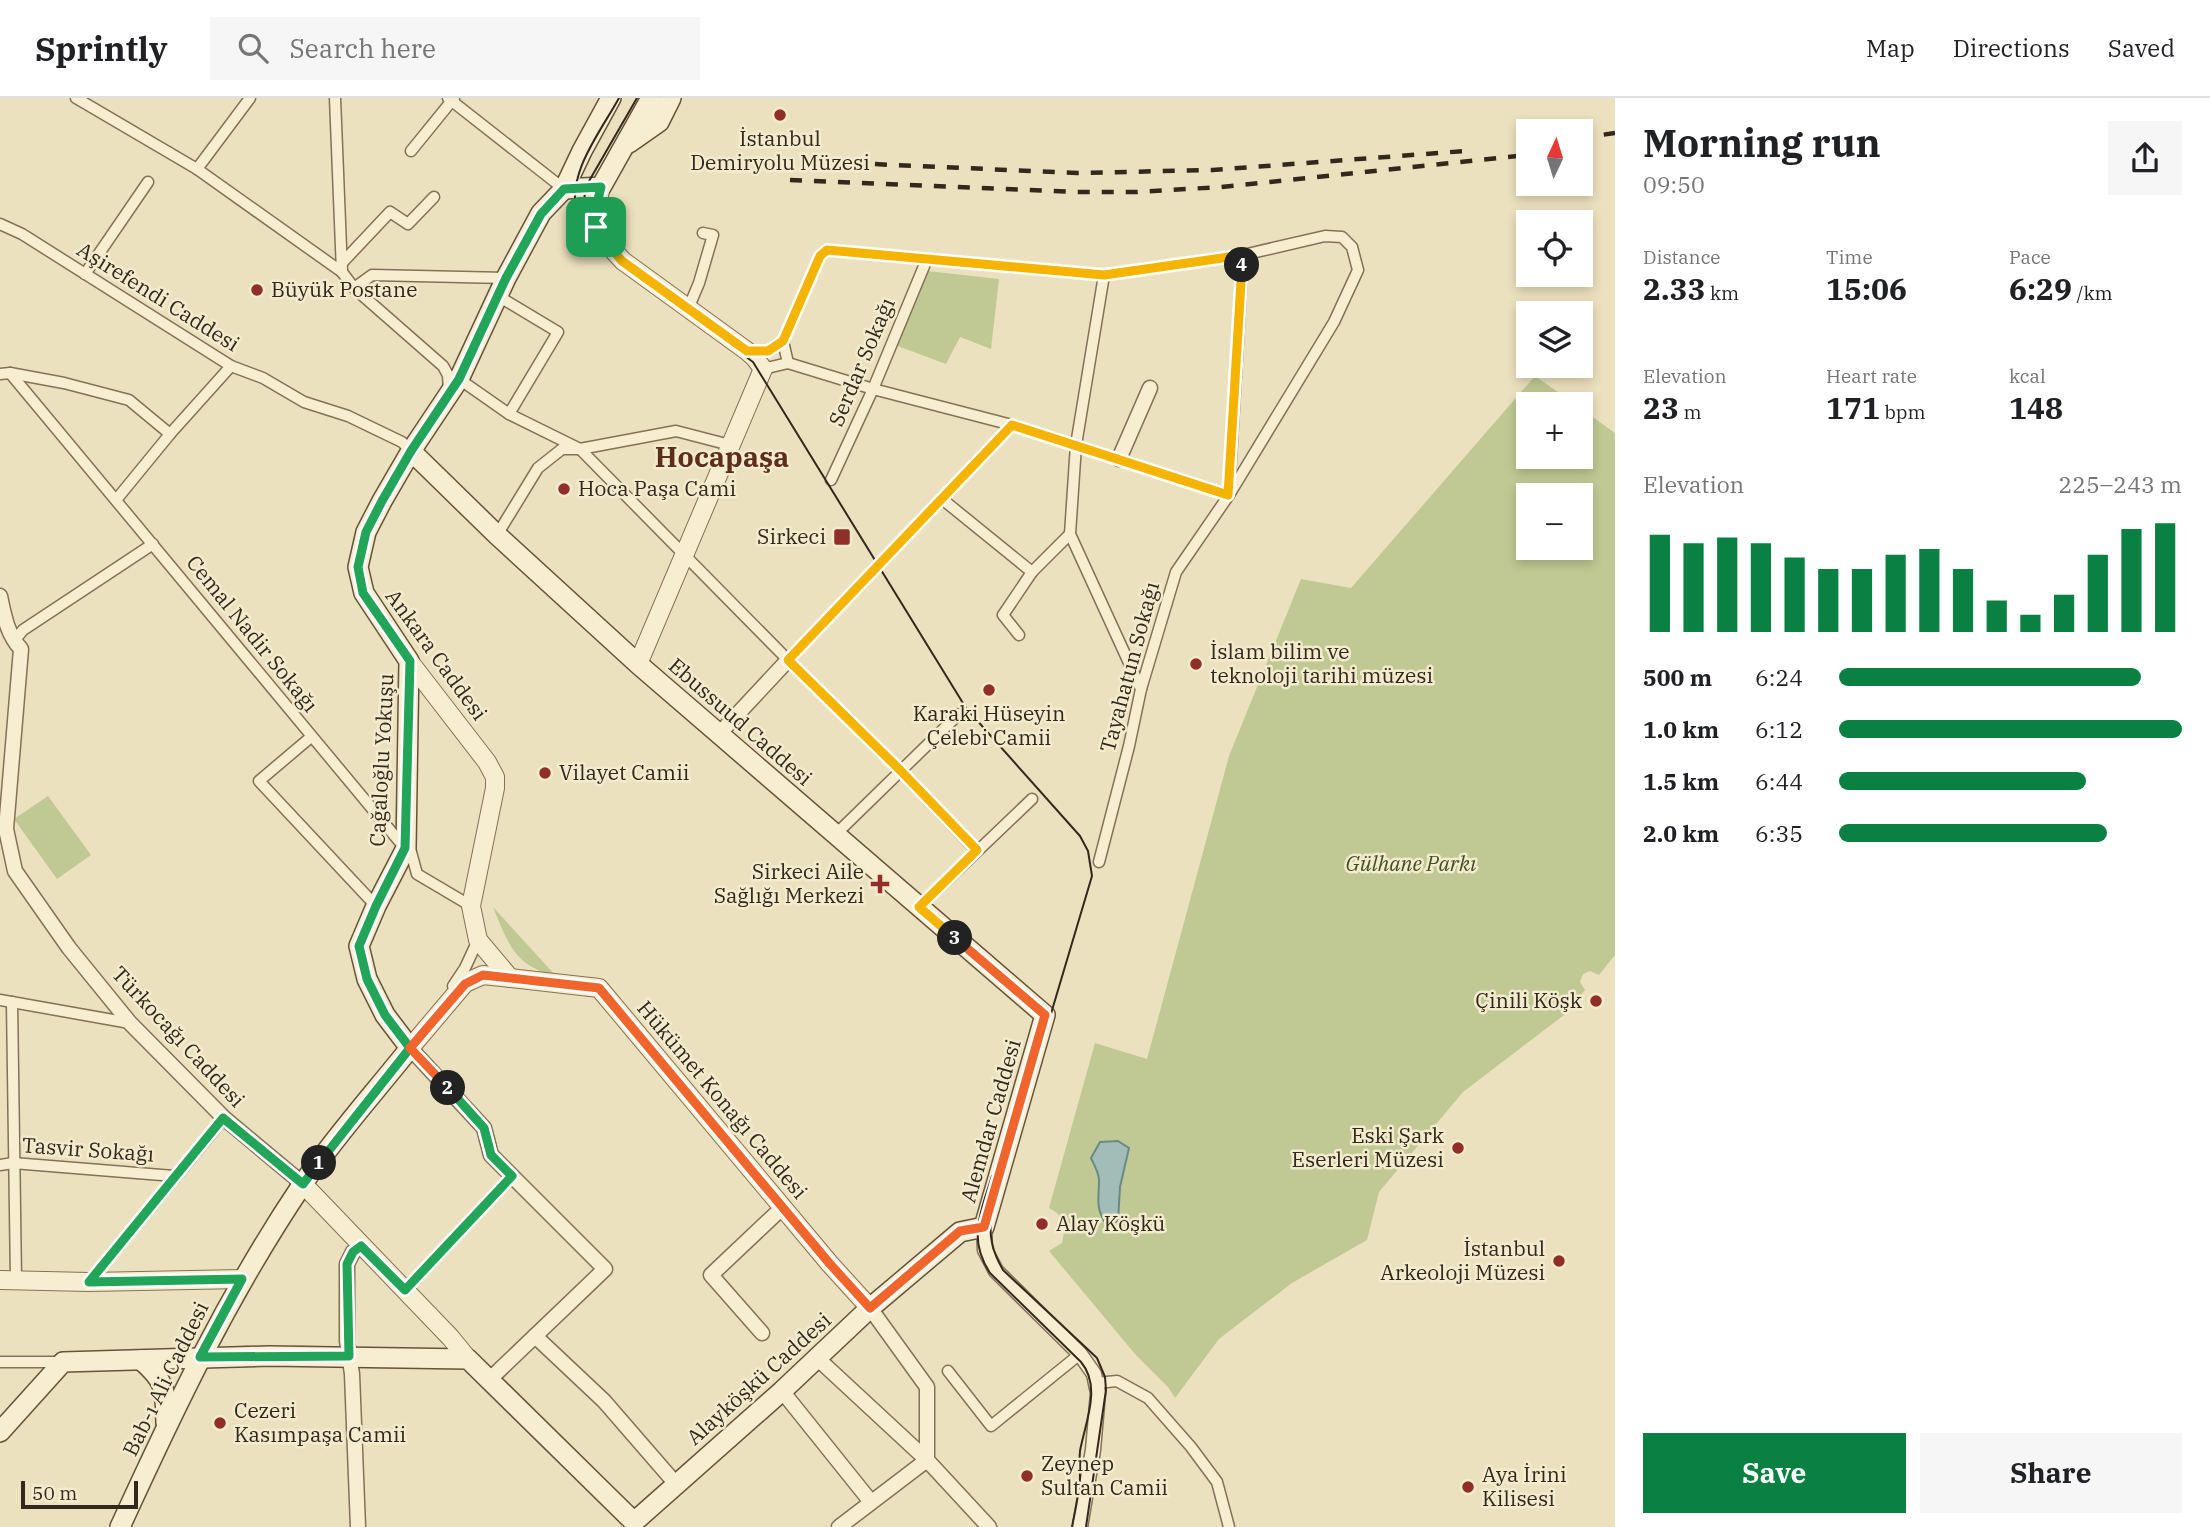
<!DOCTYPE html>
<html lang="en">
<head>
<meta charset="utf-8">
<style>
	:root { --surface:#fff; --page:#f6f6f6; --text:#202124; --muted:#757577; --line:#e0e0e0; --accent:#0b8043 }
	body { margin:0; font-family:"IBM Plex Serif",serif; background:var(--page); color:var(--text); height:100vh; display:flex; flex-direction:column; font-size:26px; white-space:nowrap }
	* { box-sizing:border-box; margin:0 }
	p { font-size:23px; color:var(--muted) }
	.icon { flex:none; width:38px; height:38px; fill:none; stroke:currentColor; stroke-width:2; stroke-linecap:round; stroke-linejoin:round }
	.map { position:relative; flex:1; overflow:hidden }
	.panel { display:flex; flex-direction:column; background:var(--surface); width:595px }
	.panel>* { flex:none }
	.needle { width:46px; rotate:4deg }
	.controls { position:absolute; left:1516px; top:21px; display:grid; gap:14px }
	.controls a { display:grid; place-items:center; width:77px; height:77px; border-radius:0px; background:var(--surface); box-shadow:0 4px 10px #0003; font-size:35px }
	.scale { position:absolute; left:21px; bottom:18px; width:117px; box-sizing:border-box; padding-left:7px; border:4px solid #33281c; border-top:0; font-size:19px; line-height:24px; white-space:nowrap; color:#33281c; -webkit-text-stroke:5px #f3ebce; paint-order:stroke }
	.pin { position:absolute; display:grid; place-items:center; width:60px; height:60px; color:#fff; margin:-30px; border-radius:14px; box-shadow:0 4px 10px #0006 }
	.km { position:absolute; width:35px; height:35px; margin:-18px; border-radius:50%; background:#222; color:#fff; font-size:19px; line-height:35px; text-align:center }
	.round { display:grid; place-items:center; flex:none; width:74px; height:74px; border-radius:0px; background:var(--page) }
	.summary { display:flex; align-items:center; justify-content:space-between; height:119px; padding:0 28px }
	h1 { font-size:38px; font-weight:700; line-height:52px }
	.stats { display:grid; grid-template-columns:repeat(3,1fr); gap:10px; height:119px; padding:7px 28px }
	.stats div { display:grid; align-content:center }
	.stats b { font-size:30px; font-weight:700 }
	.stats small { font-size:19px; font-weight:400 }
	.stats p { font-size:19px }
	.chart { height:196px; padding:14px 28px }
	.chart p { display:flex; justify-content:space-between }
	.chart svg { width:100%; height:126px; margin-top:7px; stroke:var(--accent); stroke-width:6 }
	.button { display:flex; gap:14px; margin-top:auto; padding:14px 28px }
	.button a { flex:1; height:80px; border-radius:0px; background:var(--accent); color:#fff; font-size:28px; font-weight:700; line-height:80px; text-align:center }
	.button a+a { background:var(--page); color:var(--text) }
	ul { padding:0 28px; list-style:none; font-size:23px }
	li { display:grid; grid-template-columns:112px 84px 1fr; align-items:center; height:52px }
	li i { height:18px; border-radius:9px; background:var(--accent) }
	header { display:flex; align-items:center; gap:42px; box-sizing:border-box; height:98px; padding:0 35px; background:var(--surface); border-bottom:2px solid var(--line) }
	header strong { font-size:33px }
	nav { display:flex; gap:38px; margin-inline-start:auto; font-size:24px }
	.search { width:490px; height:63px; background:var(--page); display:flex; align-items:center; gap:18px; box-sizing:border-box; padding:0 24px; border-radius:0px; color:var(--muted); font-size:26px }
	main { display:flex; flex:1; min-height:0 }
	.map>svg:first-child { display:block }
</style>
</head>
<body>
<header>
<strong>Sprintly</strong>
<div class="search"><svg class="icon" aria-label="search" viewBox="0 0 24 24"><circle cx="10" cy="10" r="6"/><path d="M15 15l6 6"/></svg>Search here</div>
<nav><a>Map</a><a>Directions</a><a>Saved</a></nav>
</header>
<main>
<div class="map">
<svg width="1615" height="1429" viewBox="0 0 1615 1429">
	<rect width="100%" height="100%" fill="#ece1be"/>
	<g fill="#c0c993" fill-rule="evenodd">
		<polygon points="927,173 999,181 991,251 960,239 946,266 895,247"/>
		<path d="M1535,278l40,28h-47v53h52v-49l35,25v522l-16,20 -9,-4 -7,3 -3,8 5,8 -17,22 -105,80 -84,100 -12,48 -75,43 -73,56 -44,59 -7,-11 -33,-33 -86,-103 13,-8c4,-17 3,-27 -13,-35l46,-165 52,16 82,-303 72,-177 50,9zM1528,397h52v53h-52z"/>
		<polygon points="48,698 91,757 57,781 14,721"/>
		<path d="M493,809l63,69c-8,-3 -16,-4 -22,-8 -23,-11 -32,-39 -41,-61z"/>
	</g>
	<path fill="#a2bdb7" stroke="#6a8a84" stroke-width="2" d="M1118,1043l11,7 -9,39 -2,34 -12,3c-11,-18 -7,-23 -7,-44 0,-7 -5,-15 -8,-22l9,-16z"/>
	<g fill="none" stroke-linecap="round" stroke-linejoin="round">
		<defs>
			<g id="pedestrian">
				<polyline points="76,0 197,71 342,174 354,190 443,268 448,277 449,293"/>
				<polyline points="335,0 342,174"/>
				<polyline points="448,0 564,91"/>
				<polyline points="411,53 454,0"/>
				<polyline points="197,71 250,0"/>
				<polyline points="0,126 22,136 231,268 263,280 304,304 348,318 402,344 411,353"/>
				<polyline points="341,166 390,114 408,126 434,99"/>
				<polyline points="85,176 148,84"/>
				<polyline points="1104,177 1076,347 1070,436 1141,591"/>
				<polyline points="354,190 372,177 506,180"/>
				<polyline points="498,198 558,234 509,316"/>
				<polyline points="688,211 699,185 713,137 703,135"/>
				<polyline points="747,253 768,253 783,243"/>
				<polyline points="788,265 783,243 820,158 827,152 1104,177 1243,157 1325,138 1342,139 1352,149 1358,172 1334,224 1229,397 1176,474 1141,591 1129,648 1099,764"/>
				<polyline points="763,271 788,265 873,291 1012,327 1229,397"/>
				<polyline points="10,275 399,743 411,754 417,776 471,808"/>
				<polyline points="0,276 10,275 64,285 129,302 170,336"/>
				<polyline points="459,281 509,316 580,351 788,562 900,672 977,753"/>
				<polyline points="831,382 873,291 927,161"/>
				<polyline points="1229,394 1243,157"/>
				<polyline points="942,401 1032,474"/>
				<polyline points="116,402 170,336 231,268"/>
				<polyline points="497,437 538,370 562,351 580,351 676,333 730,347"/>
				<polyline points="1019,537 1003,517 1032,474 1070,436"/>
				<polyline points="14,543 23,532 153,446"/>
				<polyline points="788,562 1012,327"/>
				<polyline points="311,639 259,683 376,808"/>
				<polyline points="835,737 959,616"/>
				<polyline points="919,809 1032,701"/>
				<polyline points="453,888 465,870 478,842"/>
				<polyline points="0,902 130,925"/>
				<polyline points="12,904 16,1182"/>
				<polyline points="0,1067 13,1065 174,1078"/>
				<polyline points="89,1184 224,1020"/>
				<polyline points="405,1192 512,1078"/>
				<polyline points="0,1264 63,1264"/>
				<polyline points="948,1273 991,1328 1080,1256"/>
				<polyline points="1097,1285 1117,1283 1148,1300 1191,1349 1217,1384 1229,1429"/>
			</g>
			<g id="minor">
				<polyline points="1119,361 1150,290"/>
				<path d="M0,498c4,19 7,38 21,53l-15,180 9,42 54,77 61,75 94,95 79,66"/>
				<polyline points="719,636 788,562"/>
				<polyline points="410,950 484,1030 491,1057 605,1171 489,1282"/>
				<polyline points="984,1129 985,1152 996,1173 1080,1256 1094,1276 1098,1295 1093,1352 1080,1429"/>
				<polyline points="870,1210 927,1289 927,1362 989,1429"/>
				<polyline points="762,1235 711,1177 782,1110"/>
				<polyline points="535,1238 604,1303 676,1386"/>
				<polyline points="817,1260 927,1362 839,1429"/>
				<polyline points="782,1293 871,1404"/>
				<polyline points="358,1429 352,1276 347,1243 347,1166 353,1154 361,1148"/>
			</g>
			<g id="tertiary">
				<polyline points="601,89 595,114 596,129 602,140 623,163 747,253 755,260 763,271 638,566"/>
				<polyline points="409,563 487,664 495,679 495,690 471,808 478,842 510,880"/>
				<polyline points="410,950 465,885 483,877 599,890 830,1166 870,1210"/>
				<polyline points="303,1086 450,1239 468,1261"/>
				<polyline points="0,1182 89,1184 242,1181"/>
			</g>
			<g id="secondary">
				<polyline points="629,45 659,24 671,0"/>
				<polyline points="564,91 601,89 651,0"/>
				<path d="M141,1262c26,22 24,31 25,63"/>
				<polyline points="0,1334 63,1264 269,1258 468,1261 634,1424 782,1293 870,1210 960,1134 984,1129 1045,917 638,566 497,437 411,353"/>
				<path d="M120,1429c55,-120 108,-232 182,-342 31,-46 73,-93 108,-137l-25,-33 -18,-36 -8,-33 17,-40 30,-58 3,-187 -45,-68 -6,-26 8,-35 16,-31 29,-50 48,-72 47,-101 35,-65 23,-24 18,-38 29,-53"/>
			</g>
		</defs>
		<use href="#pedestrian" stroke="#837158" stroke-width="13"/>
		<use href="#minor" stroke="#837158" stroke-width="17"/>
		<use href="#tertiary" stroke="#837158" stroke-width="20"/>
		<use href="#secondary" stroke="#65523b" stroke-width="22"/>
		<use href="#pedestrian" stroke="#f7eed1" stroke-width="10"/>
		<use href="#minor" stroke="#f7eed1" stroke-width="14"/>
		<use href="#tertiary" stroke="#f7eed1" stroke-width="18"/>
		<use href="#secondary" stroke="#f7eed1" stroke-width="19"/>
		<g stroke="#33281c" stroke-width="2">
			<path d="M637,0l-52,90 -1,20 2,13 11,18 23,24 133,99 213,346 114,128 8,15 4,25 -101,339c-2,22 1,36 12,55l94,88 8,19 1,13 -20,137"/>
			<path d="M577,115c-11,-39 24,-82 42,-115"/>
			<path d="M992,1078c-11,36 -25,62 -2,97l91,89c21,25 4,61 -1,89 -1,9 0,18 0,27 -1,17 -5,33 -8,49"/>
		</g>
		<g stroke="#33281c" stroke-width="4.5" stroke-dasharray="12 12" stroke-linecap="butt">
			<polyline points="1580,40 1615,35"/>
			<polyline points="827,64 1077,75 1213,72 1465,53"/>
			<polyline points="790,82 1076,94 1136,94 1221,89 1528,57"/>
		</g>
	</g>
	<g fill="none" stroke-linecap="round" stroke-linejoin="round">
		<defs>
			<polyline id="split-1" points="319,1065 410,950 385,917 367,881 359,848 376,808 405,750 410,563 363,495 358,469 366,434 382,403 411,353 459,281 506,180 541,116 564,91 601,89 595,114 596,129"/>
			<polyline id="split-2" points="319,1065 303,1086 223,1020 89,1184 242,1181 200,1259 349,1258 347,1166 353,1154 361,1148 405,1192 512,1078 491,1057 484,1030 448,990"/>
			<polyline id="split-3" points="448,990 410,950 465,886 483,877 599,890 830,1166 870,1210 960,1133 984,1129 1045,917 955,840"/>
			<polyline id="split-4" points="955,840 919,809 977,752 900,672 788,562 1012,327 1228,397 1242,167"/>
			<polyline id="split-5" points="596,129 602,140 622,163 747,253 768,253 783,243 820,158 827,152 1104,177 1243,157 1242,167"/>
		</defs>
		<use href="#split-1" stroke="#fff" stroke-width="14"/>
		<use href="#split-2" stroke="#fff" stroke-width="14"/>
		<use href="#split-3" stroke="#fff" stroke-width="14"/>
		<use href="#split-4" stroke="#fff" stroke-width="14"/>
		<use href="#split-5" stroke="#fff" stroke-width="14"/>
		<use href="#split-1" stroke="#22a559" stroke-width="9"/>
		<use href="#split-2" stroke="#22a559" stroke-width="9"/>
		<use href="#split-3" stroke="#f0652b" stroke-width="9"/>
		<use href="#split-4" stroke="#f5b400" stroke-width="9"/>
		<use href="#split-5" stroke="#f5b400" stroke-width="9"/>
	</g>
	<g fill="#902f2a" stroke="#f3ebce" stroke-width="2.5">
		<circle cx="780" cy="17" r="7"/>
		<circle cx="257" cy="192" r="7"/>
		<circle cx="564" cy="391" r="7"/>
		<rect x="833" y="430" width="18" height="18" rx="3.5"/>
		<circle cx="1196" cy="566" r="7"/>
		<circle cx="989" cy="592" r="7"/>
		<circle cx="545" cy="675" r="7"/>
		<path d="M876.5 775.5h7v7h7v7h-7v7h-7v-7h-7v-7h7z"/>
		<circle cx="1596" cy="903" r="7"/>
		<circle cx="1458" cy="1050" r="7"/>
		<circle cx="1042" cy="1126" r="7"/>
		<circle cx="1559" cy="1163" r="7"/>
		<circle cx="220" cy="1325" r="7"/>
		<circle cx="1027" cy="1378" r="7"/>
		<circle cx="1468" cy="1389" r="7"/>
	</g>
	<g text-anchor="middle" stroke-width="5" stroke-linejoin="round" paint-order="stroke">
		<g font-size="21" fill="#33281c" stroke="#f3ebce" text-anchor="start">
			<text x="780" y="48" text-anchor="middle">İstanbul<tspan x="780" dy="24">Demiryolu Müzesi</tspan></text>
			<text x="271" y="199">Büyük Postane</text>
			<text x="578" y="398">Hoca Paşa Cami</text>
			<text x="826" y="446" text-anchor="end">Sirkeci</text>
			<text x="1210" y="561">İslam bilim ve<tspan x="1210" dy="24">teknoloji tarihi müzesi</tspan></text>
			<text x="989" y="623" text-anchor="middle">Karaki Hüseyin<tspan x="989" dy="24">Çelebi Camii</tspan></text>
			<text x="559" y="682">Vilayet Camii</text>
			<text x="864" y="781" text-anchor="end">Sirkeci Aile<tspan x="864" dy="24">Sağlığı Merkezi</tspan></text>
			<text x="1582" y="910" text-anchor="end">Çinili Köşk</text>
			<text x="1444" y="1045" text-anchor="end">Eski Şark<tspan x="1444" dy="24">Eserleri Müzesi</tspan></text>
			<text x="1056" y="1133">Alay Köşkü</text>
			<text x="1545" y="1158" text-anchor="end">İstanbul<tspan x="1545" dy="24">Arkeoloji Müzesi</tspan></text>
			<text x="234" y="1320">Cezeri<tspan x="234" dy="24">Kasımpaşa Camii</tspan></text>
			<text x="1041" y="1373">Zeynep<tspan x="1041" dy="24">Sultan Camii</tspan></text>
			<text x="1482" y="1384">Aya İrini<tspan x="1482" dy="24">Kilisesi</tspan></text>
		</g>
		<g font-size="21" fill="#33281c" stroke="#f3ebce">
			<text transform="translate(158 199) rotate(32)" y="7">Aşirefendi Caddesi</text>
			<text transform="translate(862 264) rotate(-67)" y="7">Serdar Sokağı</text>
			<text transform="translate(252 536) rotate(51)" y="7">Cemal Nadir Sokağı</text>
			<text transform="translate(436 557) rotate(54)" y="7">Ankara Caddesi</text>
			<text transform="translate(1130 569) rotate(-75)" y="7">Tayahatun Sokağı</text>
			<text transform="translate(740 624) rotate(41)" y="7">Ebussuud Caddesi</text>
			<text transform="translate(382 662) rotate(-87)" y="7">Cağaloğlu Yokuşu</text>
			<text transform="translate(178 939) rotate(47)" y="7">Türkocağı Caddesi</text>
			<text transform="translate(722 1002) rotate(50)" y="7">Hükümet Konağı Caddesi</text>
			<text transform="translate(991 1023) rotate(-74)" y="7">Alemdar Caddesi</text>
			<text transform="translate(88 1052) rotate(4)" y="7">Tasvir Sokağı</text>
			<text transform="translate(166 1281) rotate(-64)" y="7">Bab-ı Ali Caddesi</text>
			<text transform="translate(759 1281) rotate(-42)" y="7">Alayköşkü Caddesi</text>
		</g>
		<g font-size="21" font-style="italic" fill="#414f23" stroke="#f3ebce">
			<text x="1411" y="773">Gülhane Parkı</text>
		</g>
		<g font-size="28" font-weight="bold" fill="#5e2e1d" stroke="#f3ebce">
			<text x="722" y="369">Hocapaşa</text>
		</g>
	</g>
</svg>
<div class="controls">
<a><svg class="needle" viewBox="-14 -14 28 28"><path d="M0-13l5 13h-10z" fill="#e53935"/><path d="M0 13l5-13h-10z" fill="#757577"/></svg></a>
<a><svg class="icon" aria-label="locate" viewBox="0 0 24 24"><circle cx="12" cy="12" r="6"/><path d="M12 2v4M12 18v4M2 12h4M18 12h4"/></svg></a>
<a><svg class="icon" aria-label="layers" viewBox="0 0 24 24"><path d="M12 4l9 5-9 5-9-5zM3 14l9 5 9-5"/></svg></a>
<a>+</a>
<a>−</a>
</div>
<div class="scale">50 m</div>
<div class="pin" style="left:596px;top:129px;background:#1e9e55"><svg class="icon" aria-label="arrive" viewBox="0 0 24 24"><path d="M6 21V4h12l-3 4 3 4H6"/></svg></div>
<b class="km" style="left:319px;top:1065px">1</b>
<b class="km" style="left:448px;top:990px">2</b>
<b class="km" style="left:955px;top:840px">3</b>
<b class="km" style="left:1242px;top:167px">4</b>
</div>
<section class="panel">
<div class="summary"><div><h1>Morning run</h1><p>09:50</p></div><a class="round"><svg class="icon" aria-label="share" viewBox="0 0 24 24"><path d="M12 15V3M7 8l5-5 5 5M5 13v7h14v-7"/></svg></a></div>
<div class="stats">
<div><p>Distance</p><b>2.33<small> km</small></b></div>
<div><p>Time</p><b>15:06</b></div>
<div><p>Pace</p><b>6:29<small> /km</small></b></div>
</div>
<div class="stats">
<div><p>Elevation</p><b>23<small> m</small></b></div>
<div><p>Heart rate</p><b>171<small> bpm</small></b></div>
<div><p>kcal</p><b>148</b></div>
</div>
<div class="chart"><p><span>Elevation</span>225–243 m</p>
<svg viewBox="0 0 160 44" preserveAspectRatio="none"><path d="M5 44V10M15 44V13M25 44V11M35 44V13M45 44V18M55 44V22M65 44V22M75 44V17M85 44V15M95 44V22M105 44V33M115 44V38M125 44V31M135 44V17M145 44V8M155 44V6"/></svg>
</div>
<ul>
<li><b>500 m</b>6:24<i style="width:88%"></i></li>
<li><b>1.0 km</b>6:12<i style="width:100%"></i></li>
<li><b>1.5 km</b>6:44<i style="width:72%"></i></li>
<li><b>2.0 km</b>6:35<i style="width:78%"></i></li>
</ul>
<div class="button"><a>Save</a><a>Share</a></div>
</section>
</main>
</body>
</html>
